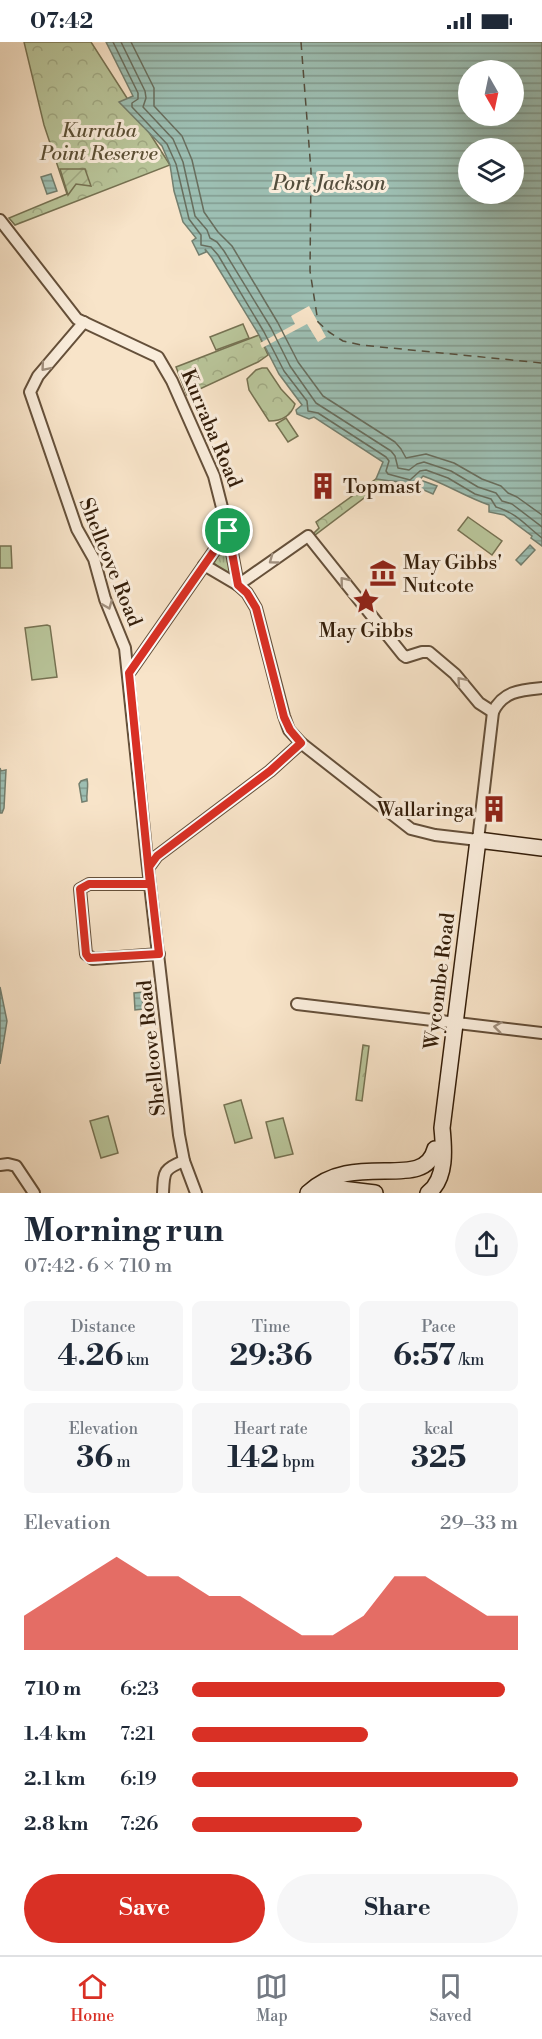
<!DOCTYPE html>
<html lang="en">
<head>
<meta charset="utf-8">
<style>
	:root { --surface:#fff; --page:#f6f6f7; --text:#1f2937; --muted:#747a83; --line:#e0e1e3; --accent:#d93025 }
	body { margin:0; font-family:"Libre Bodoni",serif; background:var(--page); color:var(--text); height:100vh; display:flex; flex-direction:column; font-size:22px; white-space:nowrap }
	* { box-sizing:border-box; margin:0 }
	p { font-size:20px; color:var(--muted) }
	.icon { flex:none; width:33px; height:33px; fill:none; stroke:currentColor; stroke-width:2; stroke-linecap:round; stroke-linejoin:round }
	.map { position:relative; height:1151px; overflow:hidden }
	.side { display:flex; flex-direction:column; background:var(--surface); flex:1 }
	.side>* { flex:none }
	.needle { width:39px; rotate:171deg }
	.fabs { position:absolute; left:458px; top:18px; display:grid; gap:12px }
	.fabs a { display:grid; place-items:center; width:66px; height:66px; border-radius:50%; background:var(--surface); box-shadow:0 6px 24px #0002; font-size:30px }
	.pin { position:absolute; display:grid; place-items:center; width:51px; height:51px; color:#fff; margin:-26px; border:3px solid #fff; border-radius:50%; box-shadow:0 2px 6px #0007 }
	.round { display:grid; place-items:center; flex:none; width:63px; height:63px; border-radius:32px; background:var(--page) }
	.head { display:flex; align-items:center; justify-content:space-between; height:102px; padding:0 24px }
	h1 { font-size:33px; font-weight:800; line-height:45px }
	.figures { display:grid; grid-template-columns:repeat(3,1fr); gap:9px; height:102px; padding:6px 24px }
	.figures div { display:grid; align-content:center; border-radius:9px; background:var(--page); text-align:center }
	.figures b { font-size:30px; font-weight:800 }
	.figures small { font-size:16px; font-weight:400 }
	.figures p { font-size:16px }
	.chart { height:168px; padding:12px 24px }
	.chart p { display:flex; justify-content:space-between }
	.chart svg { width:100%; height:108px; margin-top:6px; fill:var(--accent); opacity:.7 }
	.button { display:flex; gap:12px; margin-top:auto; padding:12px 24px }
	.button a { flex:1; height:69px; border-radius:36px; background:var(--accent); color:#fff; font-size:24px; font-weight:800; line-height:69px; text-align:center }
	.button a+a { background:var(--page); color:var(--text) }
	ul { padding:0 24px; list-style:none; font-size:20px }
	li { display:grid; grid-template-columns:96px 72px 1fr; align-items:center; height:45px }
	li i { height:15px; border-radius:8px; background:var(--accent) }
	.status { display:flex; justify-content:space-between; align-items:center; height:42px; padding:0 30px; background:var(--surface); direction:ltr }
	.status svg { height:16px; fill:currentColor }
	.menu { display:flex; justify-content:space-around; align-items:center; height:84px; border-top:2px solid var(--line); background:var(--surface); font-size:16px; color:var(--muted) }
	.menu a { display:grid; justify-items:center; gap:3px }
	.menu .active { color:var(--accent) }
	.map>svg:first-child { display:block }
</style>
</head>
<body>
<div class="status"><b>07:42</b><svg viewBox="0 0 49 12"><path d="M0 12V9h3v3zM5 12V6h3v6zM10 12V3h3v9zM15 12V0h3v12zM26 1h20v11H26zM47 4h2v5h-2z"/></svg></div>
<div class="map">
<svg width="542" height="1151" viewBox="0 0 542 1151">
	<defs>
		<pattern id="grass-tufts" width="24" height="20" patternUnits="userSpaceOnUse" patternTransform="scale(1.5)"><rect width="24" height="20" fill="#b9c59a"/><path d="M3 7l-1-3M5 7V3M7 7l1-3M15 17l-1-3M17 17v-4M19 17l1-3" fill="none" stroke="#a0a983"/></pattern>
		<pattern id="forest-crowns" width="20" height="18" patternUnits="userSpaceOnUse" patternTransform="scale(1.5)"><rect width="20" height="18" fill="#b9c59a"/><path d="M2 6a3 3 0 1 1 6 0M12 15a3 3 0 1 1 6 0" fill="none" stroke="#a0a983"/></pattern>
		<pattern id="garden-furrows" width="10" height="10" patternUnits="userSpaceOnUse" patternTransform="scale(1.5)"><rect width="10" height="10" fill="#b9c59a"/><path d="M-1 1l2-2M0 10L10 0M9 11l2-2" fill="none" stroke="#a0a983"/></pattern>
		<pattern id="water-rules" width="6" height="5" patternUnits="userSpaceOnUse" patternTransform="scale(1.5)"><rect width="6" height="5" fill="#9dbfb3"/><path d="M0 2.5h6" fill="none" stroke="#819b90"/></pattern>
	</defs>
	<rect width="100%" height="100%" fill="#f8e4c9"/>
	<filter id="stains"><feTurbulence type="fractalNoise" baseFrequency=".00333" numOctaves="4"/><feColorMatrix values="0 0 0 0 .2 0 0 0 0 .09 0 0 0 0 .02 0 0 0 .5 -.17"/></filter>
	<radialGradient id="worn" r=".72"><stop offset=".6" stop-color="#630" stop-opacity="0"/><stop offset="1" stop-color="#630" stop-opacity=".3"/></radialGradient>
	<polygon fill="url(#grass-tufts)" stroke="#767252" stroke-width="1.5" points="223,508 227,511 231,532 227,533 214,521 221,509"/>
	<g fill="url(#forest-crowns)" stroke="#767252" stroke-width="1.5">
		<polygon points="24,0 91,0 170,123 15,183 9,176 67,152 44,83"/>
		<polygon points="259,293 268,313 258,320 187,353 176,325"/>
		<path d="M262,326h5l14,21 14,15c-4,12 -13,17 -26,17l-20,-31 -2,-11 9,-9z"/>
		<polygon points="383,436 388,438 315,493 314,491 319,486 316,480 376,437"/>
		<polygon points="363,1003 369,1004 362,1059 356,1058"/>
	</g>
	<polygon fill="url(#garden-furrows)" stroke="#767252" stroke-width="1.5" points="60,127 85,127 91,144 76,142 68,153"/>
	<g fill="#b9c59a" stroke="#767252" stroke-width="1.5">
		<polygon points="243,282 249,296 216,308 210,295"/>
		<polygon points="286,376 298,394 288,400 276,382"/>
		<polygon points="468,475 502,499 492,513 458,488"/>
		<polygon points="0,504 11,504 12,526 0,526"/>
		<polygon points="47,583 50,584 57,635 32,638 25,586"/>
		<polygon points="241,1058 252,1096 235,1101 224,1063"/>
		<polygon points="108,1074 118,1111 101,1116 90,1079"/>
		<polygon points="283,1076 293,1112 275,1116 266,1080"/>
	</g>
	<g fill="url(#water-rules)" stroke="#737f6f" stroke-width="1.5" fill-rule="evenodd">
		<path d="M106,0h436v504l-11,-8 1,-2 -28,-21 -15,-3v-7c-23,-8 -43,-21 -66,-29l-12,13 -7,-3v-3l-28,-4 7,-17 -69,-45 -5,2 -12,-5 -1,-4 6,-5 -23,-31 -20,-39 -47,-77 -7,-9 1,3 -7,3 -7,-14 4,-3 -13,-16 -9,-31 -4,-26 -8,-19 -43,-44 14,-6zM468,28h45v46h-45zM468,106h45v46h-45z"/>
		<polygon points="51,132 57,149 47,152 41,135"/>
		<polygon points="423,439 437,444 433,452 419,446"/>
		<polygon points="530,503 535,508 521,523 516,518"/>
		<polygon points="0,726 1,729 6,728 4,766 2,771 0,771"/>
		<path d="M87,737c2,8 -1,14 0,22l-5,1 -3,-18 2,-3z"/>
		<polygon points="0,945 7,979 0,1022"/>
		<polygon points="143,950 142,953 143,967 135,968 134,951"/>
	</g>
	<polygon fill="#f8e4c9" points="309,264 326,295 318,300 307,282 262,306 260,301 295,282 291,274"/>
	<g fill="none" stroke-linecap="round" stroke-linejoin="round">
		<g stroke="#686e5e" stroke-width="1.5">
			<path d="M113,0l25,51v6l-6,4v4l35,37 9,20 13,55 12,16v10l10,2 7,8 46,77 20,39 23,30 1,10 10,2 68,44 3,4 -3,10 2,3 22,6 10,-9 6,-1 22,8 27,16 16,5 5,8c21,6 30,19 46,31"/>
			<polyline points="121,0 145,49 146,56 143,65 173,97 183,120 195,174 207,188 210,196 217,200 224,209 271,286 290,324 316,361 391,409 395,414 398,426 409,428 417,422 424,420 451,429 478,445 496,451 502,459 512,462 542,485"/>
			<polyline points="131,0 154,46 154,64 182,94 192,118 204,170 218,190 232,204 278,281 298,320 323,354 395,400 401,407 406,416 426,412 454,421 482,437 501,444 508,451 517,455 542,473"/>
		</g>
		<polyline stroke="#544e3d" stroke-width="1.5" stroke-dasharray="8 6" stroke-linecap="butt" points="301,0 311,129 310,229 318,280 329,290 343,299 361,303 542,321"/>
		<defs>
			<g id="minor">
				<path d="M0,178l77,99 81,38 14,24 42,95 14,55 10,54 9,8 9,15 28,108 5,14 12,13 110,86 24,6 43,5 15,-128c10,-21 28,-22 49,-24"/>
				<polyline points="84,280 38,334 30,350 77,487 94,517 105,557 125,606 147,817 179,1093 184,1119 196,1151"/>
				<polyline points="204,523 238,543 308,494 403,613 406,615 422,610 429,610 455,632 479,661 493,670"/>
				<polyline points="129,631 228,489"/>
				<polyline points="149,825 157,814 270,729 301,701"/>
				<polyline points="150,842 89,842 80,847 86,912 93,917 159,912"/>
				<polyline points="297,962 542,991"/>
				<polyline points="0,1123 8,1122 16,1124 34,1151"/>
				<path d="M163,1151c1,-21 0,-24 21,-32"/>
			</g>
			<g id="secondary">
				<polyline points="324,1149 333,1146 375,1151"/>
				<path d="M308,1151c46,-44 116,0 127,-44"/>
				<path d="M428,1151c19,-14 16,-45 14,-65l36,-288 64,8"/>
			</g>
		</defs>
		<use href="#minor" stroke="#65503a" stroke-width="14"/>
		<use href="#secondary" stroke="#341e0a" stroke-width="18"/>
		<use href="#minor" stroke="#faeddc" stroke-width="10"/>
		<use href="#secondary" stroke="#faeddc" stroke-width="15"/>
	</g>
	<defs><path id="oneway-chevron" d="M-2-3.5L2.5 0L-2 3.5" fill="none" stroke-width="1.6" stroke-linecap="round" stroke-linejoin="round" transform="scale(1.5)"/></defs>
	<g stroke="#a1907e">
		<use href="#oneway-chevron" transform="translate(45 325) rotate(130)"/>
		<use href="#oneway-chevron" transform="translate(273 518) rotate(144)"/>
		<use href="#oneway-chevron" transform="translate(344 539) rotate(-129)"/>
		<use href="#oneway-chevron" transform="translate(108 563) rotate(68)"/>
		<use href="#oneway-chevron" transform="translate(461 639) rotate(-131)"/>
		<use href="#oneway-chevron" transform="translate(498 985) rotate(-173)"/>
	</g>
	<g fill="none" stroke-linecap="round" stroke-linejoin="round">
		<defs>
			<polyline id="route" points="228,489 129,631 150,842 89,842 80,847 86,912 89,916 159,912 149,825 157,814 270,729 301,701 290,688 284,675 256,566 247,551 238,543 228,489"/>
		</defs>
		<use href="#route" stroke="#fff" stroke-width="12"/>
		<use href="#route" stroke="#d93025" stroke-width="8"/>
	</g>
	<defs>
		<symbol id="building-bare" viewBox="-9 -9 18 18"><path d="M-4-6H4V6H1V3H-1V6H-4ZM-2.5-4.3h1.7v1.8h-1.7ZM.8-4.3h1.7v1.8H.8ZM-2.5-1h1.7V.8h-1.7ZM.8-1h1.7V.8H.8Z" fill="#8f2418" stroke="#faeddc" stroke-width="2.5" paint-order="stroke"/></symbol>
		<symbol id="museum-bare" viewBox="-9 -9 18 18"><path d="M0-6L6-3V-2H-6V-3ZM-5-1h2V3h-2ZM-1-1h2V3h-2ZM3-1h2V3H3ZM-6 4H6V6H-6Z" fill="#8f2418" stroke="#faeddc" stroke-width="2.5" paint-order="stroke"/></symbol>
		<symbol id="sight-bare" viewBox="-9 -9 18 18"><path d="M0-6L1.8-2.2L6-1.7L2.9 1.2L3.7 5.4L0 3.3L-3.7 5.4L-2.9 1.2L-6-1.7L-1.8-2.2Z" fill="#8f2418" stroke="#faeddc" stroke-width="2.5" paint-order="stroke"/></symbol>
	</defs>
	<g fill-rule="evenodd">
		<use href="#building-bare" x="304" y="425" width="38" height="38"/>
		<use href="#museum-bare" x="364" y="512" width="38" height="38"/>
		<use href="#sight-bare" x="347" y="540" width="38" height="38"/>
		<use href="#building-bare" x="475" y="748" width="38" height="38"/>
	</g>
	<g text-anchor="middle" stroke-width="6" stroke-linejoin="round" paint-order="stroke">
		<g font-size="20" font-style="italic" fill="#5c5035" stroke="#faeddc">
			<text x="99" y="95">Kurraba<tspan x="99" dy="23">Point Reserve</tspan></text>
		</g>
		<g font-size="20" fill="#341e0a" stroke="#faeddc">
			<text transform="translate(212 386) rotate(67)" y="7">Kurraba Road</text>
			<text transform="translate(111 520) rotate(68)" y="7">Shellcove Road</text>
			<text transform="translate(439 939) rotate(-83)" y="7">Wycombe Road</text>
			<text transform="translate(151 1006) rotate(-96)" y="7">Shellcove Road</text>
		</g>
		<g font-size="20" fill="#341e0a" stroke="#faeddc" text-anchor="start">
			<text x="343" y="451">Topmast</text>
			<text x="403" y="527">May Gibbs'<tspan x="403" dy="23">Nutcote</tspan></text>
			<text x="366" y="595" text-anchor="middle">May Gibbs</text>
			<text x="474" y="774" text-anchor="end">Wallaringa</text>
		</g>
		<g font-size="21" font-style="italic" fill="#544e3d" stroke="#faeddc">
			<text x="329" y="148">Port Jackson</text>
		</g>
	</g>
	<rect width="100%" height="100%" filter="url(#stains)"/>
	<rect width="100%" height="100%" fill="url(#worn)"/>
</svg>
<div class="fabs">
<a><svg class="needle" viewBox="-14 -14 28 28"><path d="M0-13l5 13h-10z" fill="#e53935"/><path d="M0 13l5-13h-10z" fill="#747a83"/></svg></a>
<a><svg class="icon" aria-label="layers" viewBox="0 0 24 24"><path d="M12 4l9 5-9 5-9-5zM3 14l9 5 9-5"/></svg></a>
</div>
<div class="pin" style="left:228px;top:489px;background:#1e9e55"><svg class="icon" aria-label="arrive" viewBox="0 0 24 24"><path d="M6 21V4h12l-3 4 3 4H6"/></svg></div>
</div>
<section class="side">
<div class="head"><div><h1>Morning run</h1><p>07:42 · 6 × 710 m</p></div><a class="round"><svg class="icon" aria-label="share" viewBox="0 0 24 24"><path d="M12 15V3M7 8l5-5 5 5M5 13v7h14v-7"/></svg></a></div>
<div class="figures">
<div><p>Distance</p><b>4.26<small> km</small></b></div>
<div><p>Time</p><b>29:36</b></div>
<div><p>Pace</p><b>6:57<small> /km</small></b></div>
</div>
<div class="figures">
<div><p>Elevation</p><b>36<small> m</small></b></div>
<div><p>Heart rate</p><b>142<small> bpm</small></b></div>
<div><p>kcal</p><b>325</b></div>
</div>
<div class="chart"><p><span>Elevation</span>29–33 m</p>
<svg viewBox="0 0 160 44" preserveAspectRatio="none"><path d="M0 44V30L10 22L20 14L30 6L40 14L50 14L60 22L70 22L80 30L90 38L100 38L110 30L120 14L130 14L140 22L150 30L160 30V44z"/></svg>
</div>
<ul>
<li><b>710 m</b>6:23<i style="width:96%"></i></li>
<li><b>1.4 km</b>7:21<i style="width:54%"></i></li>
<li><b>2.1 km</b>6:19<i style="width:100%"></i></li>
<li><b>2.8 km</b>7:26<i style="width:52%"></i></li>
</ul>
<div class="button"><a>Save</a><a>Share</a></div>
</section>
<nav class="menu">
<a class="active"><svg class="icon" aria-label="home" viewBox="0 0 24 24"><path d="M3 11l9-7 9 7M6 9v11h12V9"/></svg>Home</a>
<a><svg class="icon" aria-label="map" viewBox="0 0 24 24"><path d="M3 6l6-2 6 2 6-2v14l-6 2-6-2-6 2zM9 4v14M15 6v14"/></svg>Map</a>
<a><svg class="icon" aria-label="saved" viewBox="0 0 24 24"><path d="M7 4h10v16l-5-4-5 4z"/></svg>Saved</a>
</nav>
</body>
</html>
